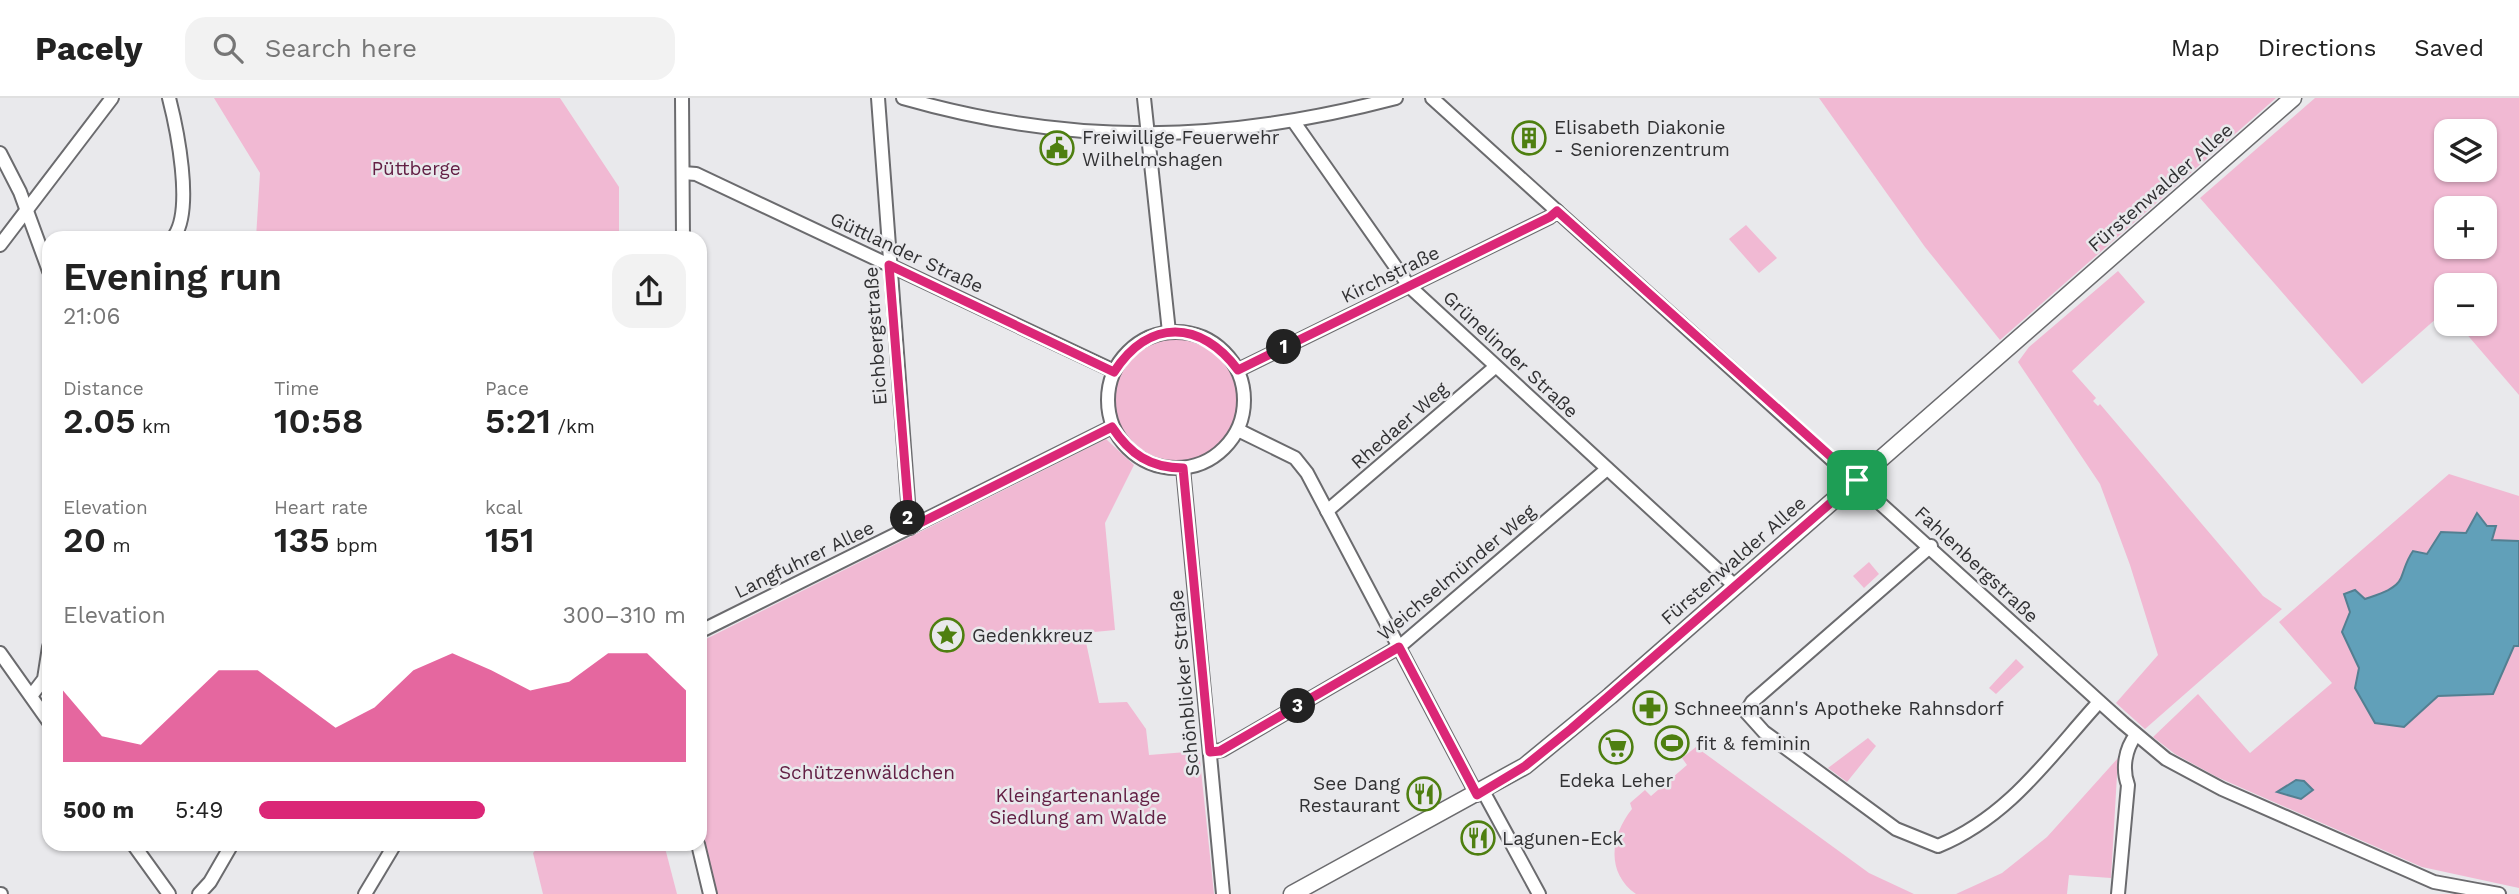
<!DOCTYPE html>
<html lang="en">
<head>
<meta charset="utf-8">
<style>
	:root { --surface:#fff; --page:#f2f2f2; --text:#222; --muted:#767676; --line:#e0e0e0; --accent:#db2777 }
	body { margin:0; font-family:"Work Sans",sans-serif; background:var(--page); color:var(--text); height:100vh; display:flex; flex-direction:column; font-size:26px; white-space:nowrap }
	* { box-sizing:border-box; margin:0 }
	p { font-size:23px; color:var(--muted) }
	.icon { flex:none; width:38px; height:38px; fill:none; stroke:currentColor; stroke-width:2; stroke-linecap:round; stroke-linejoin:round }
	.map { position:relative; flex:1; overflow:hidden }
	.side { position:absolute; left:42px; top:133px; width:665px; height:620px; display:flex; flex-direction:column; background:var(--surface); border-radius:21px; box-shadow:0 2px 5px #0004 }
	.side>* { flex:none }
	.controls { position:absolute; left:2434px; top:21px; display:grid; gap:14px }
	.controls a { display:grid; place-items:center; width:63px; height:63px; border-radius:14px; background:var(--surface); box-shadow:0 2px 5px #0004; font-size:35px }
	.pin { position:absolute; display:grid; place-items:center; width:60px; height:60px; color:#fff; margin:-30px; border-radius:14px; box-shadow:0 4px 10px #0006 }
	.km { position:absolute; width:35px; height:35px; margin:-18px; border-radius:50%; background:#222; color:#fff; font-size:19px; line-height:35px; text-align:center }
	.round { display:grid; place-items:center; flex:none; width:74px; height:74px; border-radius:21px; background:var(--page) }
	.head { display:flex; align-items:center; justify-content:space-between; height:119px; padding:0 21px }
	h1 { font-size:38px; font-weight:600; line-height:52px }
	.metrics { display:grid; grid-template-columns:repeat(3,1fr); gap:10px; height:119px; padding:7px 21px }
	.metrics div { display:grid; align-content:center }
	.metrics b { font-size:35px; font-weight:600 }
	.metrics small { font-size:19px; font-weight:400 }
	.metrics p { font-size:19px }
	.chart { height:196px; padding:14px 21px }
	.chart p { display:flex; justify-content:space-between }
	.chart svg { width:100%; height:126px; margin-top:7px; fill:var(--accent); opacity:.7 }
	ul { padding:0 21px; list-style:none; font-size:23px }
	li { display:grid; grid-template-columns:112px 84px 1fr; align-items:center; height:52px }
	li i { height:18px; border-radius:9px; background:var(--accent) }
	header { display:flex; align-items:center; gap:42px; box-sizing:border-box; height:98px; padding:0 35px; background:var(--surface); border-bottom:2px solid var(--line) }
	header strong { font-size:33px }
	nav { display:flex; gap:38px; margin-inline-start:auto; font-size:24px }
	.search { width:490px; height:63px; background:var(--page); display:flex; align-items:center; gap:18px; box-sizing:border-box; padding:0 24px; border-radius:21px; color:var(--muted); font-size:26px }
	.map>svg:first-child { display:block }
</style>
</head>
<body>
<header>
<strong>Pacely</strong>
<div class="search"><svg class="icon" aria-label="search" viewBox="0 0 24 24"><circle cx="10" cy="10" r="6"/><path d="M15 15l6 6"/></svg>Search here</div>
<nav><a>Map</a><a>Directions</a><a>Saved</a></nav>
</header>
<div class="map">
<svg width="2519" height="796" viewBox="0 0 2519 796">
	<rect width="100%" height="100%" fill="#e9e9ec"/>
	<g fill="#f1b9d3" fill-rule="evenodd">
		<polygon points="214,0 560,0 619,89 619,140 256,140 260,75"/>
		<polygon points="1819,0 2276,0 2000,242 1925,149"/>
		<path d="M2315,0h204v297l-61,-71h27v-39h-39v25l-84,74 -162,-186zM2446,33h39v39h-39zM2446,110h39v39h-39z"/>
		<polygon points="1746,127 1777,160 1759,175 1729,141"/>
		<polygon points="2118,173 2145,204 2072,273 2096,300 2093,303 2098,308 2100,306 2263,498 2282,511 2145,631 2116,605 2158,557 2130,467 2100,386 2018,264 2029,249"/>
		<circle cx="1175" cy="302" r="62"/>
		<polygon points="1106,341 1134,367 1105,425 1115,532 1084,535 1099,605 1127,604 1146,631 1149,657 1199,653 1214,796 714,796 700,721 700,544"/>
		<polygon points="2449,376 2519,398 2519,790 2422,769 2217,679 2175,656 2153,639 2198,596 2250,655 2332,585 2279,524"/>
		<polygon points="1869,464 1879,476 1864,490 1853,478"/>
		<polygon points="2016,561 2024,569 1996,596 1989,590"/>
		<polygon points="1868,640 1876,648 1847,684 1828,670"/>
		<path d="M1696,649l173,126 45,21h-278c-31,-22 -25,-59 -4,-85l-2,-6 15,-13 6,6 36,-31 -5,-7z"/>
		<polygon points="2118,660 2111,780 2069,777 2067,796 1956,796 2002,775 2047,739"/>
		<polygon points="541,746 664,746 677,796 543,796 533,755"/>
	</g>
	<g fill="#61a0b9" stroke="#537f91" stroke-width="2">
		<path d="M2477,415l10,13h9l-4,14 27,1v105h-5l-21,48 -55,2 -34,31 -29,-4 -20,-35 4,-20 -17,-36 8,-20 -6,-18 11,-4 10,9c11,-4 31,-9 36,-21 4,-10 5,-17 12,-27l14,3 14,-22 25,1z"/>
		<polygon points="2296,682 2304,683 2313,692 2301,701 2277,694"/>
	</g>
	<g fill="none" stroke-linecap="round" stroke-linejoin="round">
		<defs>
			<g id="minor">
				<path d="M169,0c8,31 24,109 6,137"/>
				<polyline points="682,0 683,140"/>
				<polyline points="878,0 910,430"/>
				<path d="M903,0c171,49 322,45 493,0"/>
				<polyline points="1144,0 1169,234"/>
				<polyline points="1432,0 2123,625 2166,661 2222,691 2434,784 2499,796"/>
				<polyline points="1294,24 1409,188 1735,488"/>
				<polyline points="0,55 20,94 49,173"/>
				<polyline points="683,75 696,76 1114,273"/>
				<polyline points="0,147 112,0"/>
				<circle cx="1176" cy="302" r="68"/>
				<polyline points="1238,272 1550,119 1557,113"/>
				<polyline points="1238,332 1295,360 1307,375 1477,697"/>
				<polyline points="1183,370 1223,796"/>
				<polyline points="1327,413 1495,269"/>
				<path d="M1931,448l-179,156 -6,10 18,20 132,97 42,17c71,-29 111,-89 161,-144"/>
				<polyline points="700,530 705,531 1112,329"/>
				<polyline points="0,555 49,624"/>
				<polyline points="31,598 44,581 49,549"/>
				<polyline points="1210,654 1222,652 1399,549 1607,371"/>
				<polyline points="1483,693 1539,796"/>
				<polyline points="133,746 169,796"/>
				<polyline points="698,746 710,796"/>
				<polyline points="0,796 1,796"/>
				<polyline points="199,796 210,784 232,746"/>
				<polyline points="365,796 395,746"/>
				<path d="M2118,796l10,-109c-6,-16 -3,-36 8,-50"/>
			</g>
			<polyline id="major" points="1292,796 1525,668 1610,598 2293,0"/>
		</defs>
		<use href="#minor" stroke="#6b6b6e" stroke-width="16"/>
		<use href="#major" stroke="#6b6b6e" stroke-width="19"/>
		<use href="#minor" stroke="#fff" stroke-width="12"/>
		<use href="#major" stroke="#fff" stroke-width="16"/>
	</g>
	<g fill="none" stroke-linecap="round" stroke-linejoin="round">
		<defs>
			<path id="route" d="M1557,113l300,269 -286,249 -46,37 -48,29 -78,-148 -179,104 -10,1 -27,-284c-33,0 -53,-14 -71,-41l-202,101 -21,-263 225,107c35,-54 87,-52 124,-2l312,-153z"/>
		</defs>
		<use href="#route" stroke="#fff" stroke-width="14"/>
		<use href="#route" stroke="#db2777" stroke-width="9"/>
	</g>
	<defs>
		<symbol id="building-ring" viewBox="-11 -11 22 22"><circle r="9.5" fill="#e9e9ec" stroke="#4e7f10" stroke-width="1.5"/><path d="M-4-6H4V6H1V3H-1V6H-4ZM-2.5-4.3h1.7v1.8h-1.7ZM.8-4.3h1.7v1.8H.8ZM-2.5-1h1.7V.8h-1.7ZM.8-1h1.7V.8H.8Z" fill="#4e7f10"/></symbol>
		<symbol id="civic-ring" viewBox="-11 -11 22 22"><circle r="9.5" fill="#e9e9ec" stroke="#4e7f10" stroke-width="1.5"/><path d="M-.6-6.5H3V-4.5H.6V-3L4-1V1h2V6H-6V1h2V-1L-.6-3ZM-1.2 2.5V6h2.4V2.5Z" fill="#4e7f10"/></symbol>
		<symbol id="sight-ring" viewBox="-11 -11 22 22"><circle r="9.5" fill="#e9e9ec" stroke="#4e7f10" stroke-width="1.5"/><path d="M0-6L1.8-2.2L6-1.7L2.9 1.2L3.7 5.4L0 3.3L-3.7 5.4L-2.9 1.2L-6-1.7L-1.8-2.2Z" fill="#4e7f10"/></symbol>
		<symbol id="pharmacy-ring" viewBox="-11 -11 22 22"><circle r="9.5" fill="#e9e9ec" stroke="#4e7f10" stroke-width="1.5"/><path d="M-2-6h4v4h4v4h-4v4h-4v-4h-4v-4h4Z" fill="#4e7f10"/></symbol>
		<symbol id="stadium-ring" viewBox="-11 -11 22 22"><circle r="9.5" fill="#e9e9ec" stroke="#4e7f10" stroke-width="1.5"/><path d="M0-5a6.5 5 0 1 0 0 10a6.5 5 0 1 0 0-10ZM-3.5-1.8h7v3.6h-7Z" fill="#4e7f10"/></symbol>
		<symbol id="supermarket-ring" viewBox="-11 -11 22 22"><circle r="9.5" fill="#e9e9ec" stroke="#4e7f10" stroke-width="1.5"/><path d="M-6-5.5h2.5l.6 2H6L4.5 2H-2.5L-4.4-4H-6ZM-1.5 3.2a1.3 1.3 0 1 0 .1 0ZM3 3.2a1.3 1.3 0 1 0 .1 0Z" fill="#4e7f10"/></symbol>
		<symbol id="restaurant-ring" viewBox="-11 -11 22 22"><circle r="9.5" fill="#e9e9ec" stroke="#4e7f10" stroke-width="1.5"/><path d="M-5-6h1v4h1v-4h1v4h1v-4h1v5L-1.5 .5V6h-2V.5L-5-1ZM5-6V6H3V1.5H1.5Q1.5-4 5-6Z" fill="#4e7f10"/></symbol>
	</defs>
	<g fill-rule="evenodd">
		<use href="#building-ring" x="1510" y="21" width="38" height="38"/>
		<use href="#civic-ring" x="1038" y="31" width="38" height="38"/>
		<use href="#sight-ring" x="928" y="518" width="38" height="38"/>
		<use href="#pharmacy-ring" x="1631" y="591" width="38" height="38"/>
		<use href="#stadium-ring" x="1653" y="626" width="38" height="38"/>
		<use href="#supermarket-ring" x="1597" y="630" width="38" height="38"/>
		<use href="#restaurant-ring" x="1405" y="677" width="38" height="38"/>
		<use href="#restaurant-ring" x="1459" y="721" width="38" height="38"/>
	</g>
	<g text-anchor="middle" stroke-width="5" stroke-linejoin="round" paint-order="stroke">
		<g font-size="19" fill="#313133" stroke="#e9e9ec" text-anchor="start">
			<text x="1554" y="36">Elisabeth Diakonie<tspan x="1554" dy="22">- Seniorenzentrum</tspan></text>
			<text x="1082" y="46">Freiwillige Feuerwehr<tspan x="1082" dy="22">Wilhelmshagen</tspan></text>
			<text x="972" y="544">Gedenkkreuz</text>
			<text x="1674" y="617">Schneemann's Apotheke Rahnsdorf</text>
			<text x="1696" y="652">fit &amp; feminin</text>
			<text x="1616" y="689" text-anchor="middle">Edeka Leher</text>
			<text x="1400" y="692" text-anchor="end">See Dang<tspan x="1400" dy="22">Restaurant</tspan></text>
			<text x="1502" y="747">Lagunen-Eck</text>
		</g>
		<g font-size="19" fill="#632045" stroke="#e9e9ec">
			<text x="416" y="77">Püttberge</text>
			<text x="867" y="681">Schützenwäldchen</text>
			<text x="1078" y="704">Kleingartenanlage<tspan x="1078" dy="22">Siedlung am Walde</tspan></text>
		</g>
		<g font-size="19" fill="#313133" stroke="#e9e9ec">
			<text transform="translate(2160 89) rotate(-41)" y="7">Fürstenwalder Allee</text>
			<text transform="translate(907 154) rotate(25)" y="7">Güttlander Straße</text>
			<text transform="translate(1390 176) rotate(-26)" y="7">Kirchstraße</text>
			<text transform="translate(875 238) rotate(-94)" y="7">Eichbergstraße</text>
			<text transform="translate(1511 256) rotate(43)" y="7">Grünelinder Straße</text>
			<text transform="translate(1399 327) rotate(-41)" y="7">Rhedaer Weg</text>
			<text transform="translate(804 461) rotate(-26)" y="7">Langfuhrer Allee</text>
			<text transform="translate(1733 462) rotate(-41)" y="7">Fürstenwalder Allee</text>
			<text transform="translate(1977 466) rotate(43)" y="7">Fahlenbergstraße</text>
			<text transform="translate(1456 474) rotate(-40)" y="7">Weichselmünder Weg</text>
			<text transform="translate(1184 585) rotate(-95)" y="7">Schönblicker Straße</text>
		</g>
	</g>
</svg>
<div class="controls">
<a><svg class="icon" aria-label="layers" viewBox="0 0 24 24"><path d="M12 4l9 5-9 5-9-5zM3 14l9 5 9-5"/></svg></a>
<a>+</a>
<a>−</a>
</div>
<div class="pin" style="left:1857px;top:382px;background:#1e9e55"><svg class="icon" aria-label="arrive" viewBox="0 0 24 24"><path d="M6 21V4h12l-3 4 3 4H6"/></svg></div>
<b class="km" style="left:1284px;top:249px">1</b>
<b class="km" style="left:908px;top:420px">2</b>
<b class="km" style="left:1298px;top:608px">3</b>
<section class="side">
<div class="head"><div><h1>Evening run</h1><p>21:06</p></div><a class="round"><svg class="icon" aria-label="share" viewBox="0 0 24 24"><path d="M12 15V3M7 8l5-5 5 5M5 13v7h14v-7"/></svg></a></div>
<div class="metrics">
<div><p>Distance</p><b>2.05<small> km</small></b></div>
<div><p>Time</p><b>10:58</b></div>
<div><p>Pace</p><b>5:21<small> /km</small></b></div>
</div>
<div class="metrics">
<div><p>Elevation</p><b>20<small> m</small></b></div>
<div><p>Heart rate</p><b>135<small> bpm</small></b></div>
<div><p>kcal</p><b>151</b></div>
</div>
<div class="chart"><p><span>Elevation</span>300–310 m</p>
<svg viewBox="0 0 160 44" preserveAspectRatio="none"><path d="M0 44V19L10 35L20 38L30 25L40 12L50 12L60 22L70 32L80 25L90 12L100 6L110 12L120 19L130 16L140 6L150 6L160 19V44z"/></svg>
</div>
<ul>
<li><b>500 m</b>5:49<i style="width:53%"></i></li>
</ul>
</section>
</div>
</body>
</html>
